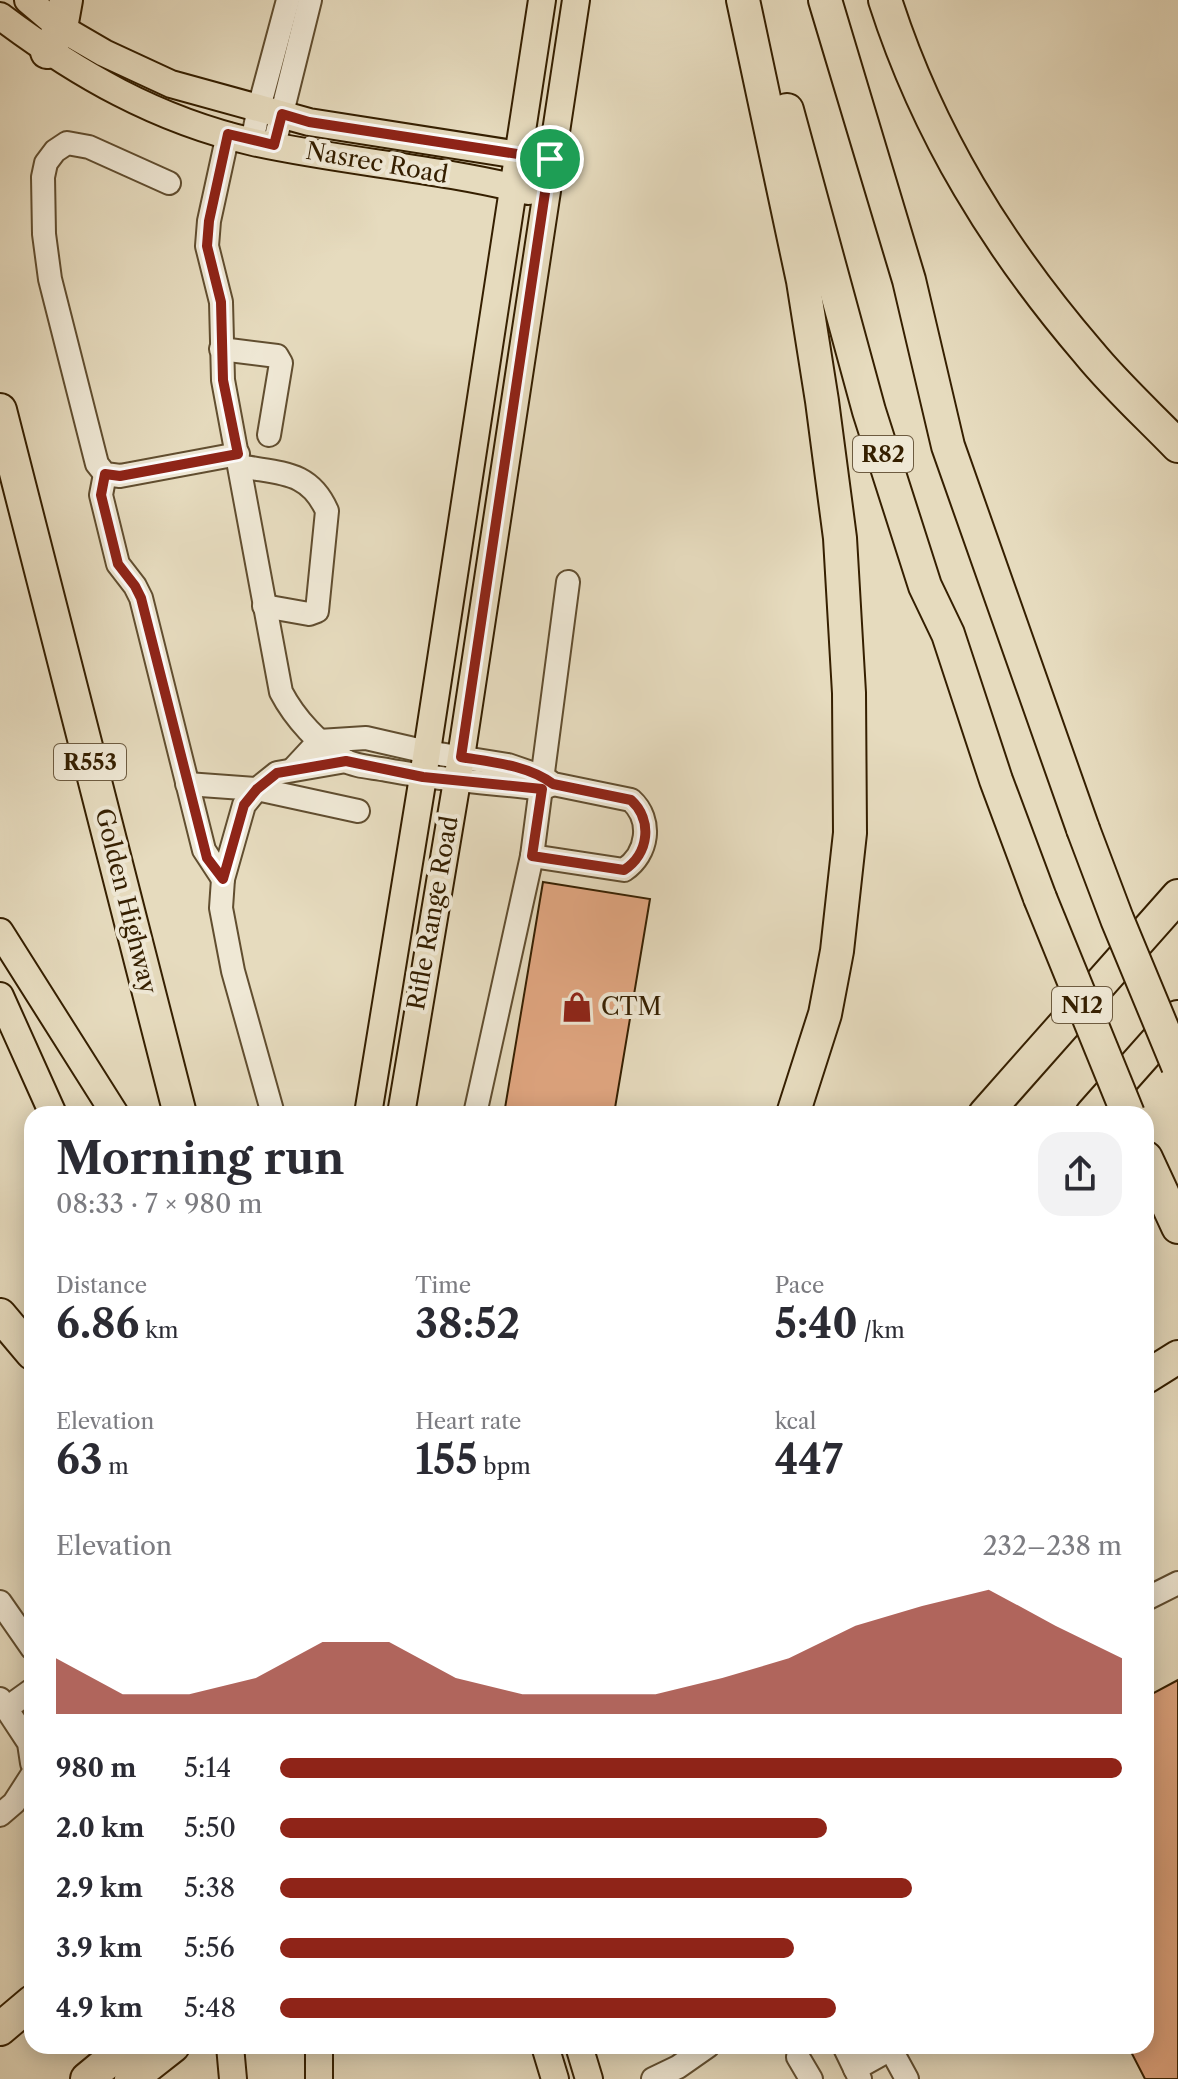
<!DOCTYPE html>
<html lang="en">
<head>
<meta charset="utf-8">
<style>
	:root { --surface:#fff; --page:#f2f2f3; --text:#2b2b33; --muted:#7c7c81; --accent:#8f2418 }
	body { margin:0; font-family:"Libre Caslon Text",serif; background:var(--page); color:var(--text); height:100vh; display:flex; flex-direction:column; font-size:30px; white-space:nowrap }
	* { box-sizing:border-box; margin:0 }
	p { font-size:26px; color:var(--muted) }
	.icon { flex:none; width:44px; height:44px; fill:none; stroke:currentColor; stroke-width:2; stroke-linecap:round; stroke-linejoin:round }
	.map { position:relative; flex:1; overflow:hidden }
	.side { position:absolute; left:24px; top:1106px; width:1130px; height:948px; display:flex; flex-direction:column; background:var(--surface); border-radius:24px; box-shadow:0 4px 20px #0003 }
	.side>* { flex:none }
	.pin { position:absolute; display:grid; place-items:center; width:68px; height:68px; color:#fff; margin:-34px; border:4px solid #fff; border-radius:50%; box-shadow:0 2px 8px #0007 }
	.round { display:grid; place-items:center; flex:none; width:84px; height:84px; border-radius:24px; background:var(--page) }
	.summary { display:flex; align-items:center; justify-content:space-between; height:136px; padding:0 32px }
	h1 { font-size:44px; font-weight:800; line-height:60px }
	.metrics { display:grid; grid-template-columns:repeat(3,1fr); gap:12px; height:136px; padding:8px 32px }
	.metrics div { display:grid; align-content:center }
	.metrics b { font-size:40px; font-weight:800 }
	.metrics small { font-size:22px; font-weight:400 }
	.metrics p { font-size:22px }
	.chart { height:224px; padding:16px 32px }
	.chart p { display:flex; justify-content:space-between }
	.chart svg { width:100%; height:144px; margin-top:8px; fill:var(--accent); opacity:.7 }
	ul { padding:0 32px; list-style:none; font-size:26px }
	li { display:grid; grid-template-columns:128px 96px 1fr; align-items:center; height:60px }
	li i { height:20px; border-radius:10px; background:var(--accent) }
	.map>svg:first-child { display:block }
</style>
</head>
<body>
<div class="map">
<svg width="1178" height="2079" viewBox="0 0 1178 2079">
	<rect width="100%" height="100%" fill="#e6dbbe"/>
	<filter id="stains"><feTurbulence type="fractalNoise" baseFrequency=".0025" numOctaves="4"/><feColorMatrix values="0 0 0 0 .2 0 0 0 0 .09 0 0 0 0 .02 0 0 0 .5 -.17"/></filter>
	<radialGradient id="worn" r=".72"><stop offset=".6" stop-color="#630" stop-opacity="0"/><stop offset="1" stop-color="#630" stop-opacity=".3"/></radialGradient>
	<g fill="#e2a782" stroke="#351f00" stroke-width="2">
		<polygon points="543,882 650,899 614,1114 504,1114"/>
		<polygon points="1178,1680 1178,2079 1145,2079 1128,2046 1146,2046 1146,1697"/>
	</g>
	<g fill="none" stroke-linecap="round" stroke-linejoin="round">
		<defs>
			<g id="minor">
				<path d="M228,134l-19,87 -2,25 14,56 2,78 58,312c14,27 38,52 63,68 12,7 29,7 43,10 51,10 103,12 155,19l11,-5"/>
				<polyline points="252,142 259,108 288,0"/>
				<polyline points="274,145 310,0"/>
				<polyline points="169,183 89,147 67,143 55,151 46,163 43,177 44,234 50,279 97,464 105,474 120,476 238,454"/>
				<polyline points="221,349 277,356 281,363 269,435"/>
				<path d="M240,466c40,8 69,4 87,45l-10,100 -8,3 -45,-8"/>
				<polyline points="105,474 101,495 118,564 135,586 141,598 204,850 223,879"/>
				<path d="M293,769l26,-28 47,-3 61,14 81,13 35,12 10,7 78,16c22,20 17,54 -7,70l-92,-14"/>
				<polyline points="187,784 257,789 358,811"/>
				<polyline points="273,1114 233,971 221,908 223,879 244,805 257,789 277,773 346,761"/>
				<polyline points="475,1114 532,856 568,582"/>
				<polyline points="1146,1599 1178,1583"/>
				<polyline points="0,1602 32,1648"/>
				<polyline points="0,1699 29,1743 32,1763"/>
				<polyline points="7,1708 32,1690"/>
				<polyline points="0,1815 14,1803 32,1775"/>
				<polyline points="844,2046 860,2079"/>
				<polyline points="889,2046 907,2079"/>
				<polyline points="798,2057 811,2079"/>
				<polyline points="855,2069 891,2049"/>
				<polyline points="653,2079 678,2067 708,2046"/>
			</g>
			<g id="major">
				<polyline points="28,0 61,28 104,53 171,84 309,122 532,157"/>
				<path d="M0,16c77,58 157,104 253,126 91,20 185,26 275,49"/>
				<polyline points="0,932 115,1114"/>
				<polyline points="0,996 53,1114"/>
				<polyline points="368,1114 423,777 542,0"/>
				<polyline points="401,1114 461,757 576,0"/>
				<polyline points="230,2046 233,2079"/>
				<polyline points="319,2046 319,2079"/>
				<polyline points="545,2046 555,2079"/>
				<polyline points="579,2046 589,2079"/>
			</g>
			<g id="highway">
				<polyline points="743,0 803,281 822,401 840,538 849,693 850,833 837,951 825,1014 793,1114"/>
				<polyline points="825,0 909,280 948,446 1083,829"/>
				<path d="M885,0c43,134 113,247 204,353 27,33 59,62 89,93"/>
				<polyline points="47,52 61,28 66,0"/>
				<polyline points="787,110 869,411 925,586 948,634 996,780 1040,898"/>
				<polyline points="0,410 180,1114"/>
				<polyline points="985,1114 1178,896"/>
				<polyline points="1092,1114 1178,1017"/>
				<polyline points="1146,1158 1178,1227"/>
				<polyline points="0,1315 32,1353"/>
				<polyline points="1146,1377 1178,1357"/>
				<polyline points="0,2029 32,2002"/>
				<polyline points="87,2079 127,2046"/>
				<polyline points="131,2079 173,2046"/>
			</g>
		</defs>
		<use href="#minor" stroke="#614e30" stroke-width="26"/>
		<use href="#major" stroke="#351f00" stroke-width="30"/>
		<use href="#highway" stroke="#351f00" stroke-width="36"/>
		<use href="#minor" stroke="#efe8d5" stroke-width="22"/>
		<use href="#major" stroke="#e6dbbe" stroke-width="26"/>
		<use href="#highway" stroke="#e6dbbe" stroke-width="32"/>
		<defs>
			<g id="highway-bridge">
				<polyline points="1083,829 1117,919 1178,1066"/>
				<polyline points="1040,898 1128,1114"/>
			</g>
		</defs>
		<use href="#highway-bridge" stroke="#351f00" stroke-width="36" stroke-linecap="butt"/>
		<use href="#highway-bridge" stroke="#e6dbbe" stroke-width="32"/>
	</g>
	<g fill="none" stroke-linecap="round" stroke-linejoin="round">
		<defs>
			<path id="route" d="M282,114l27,8 241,37 -89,598c30,5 67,8 92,27l78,16c22,20 18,54 -7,70l-92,-14 10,-67 -119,-12 -77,-16 -69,12 -20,16 -13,16 -21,74 -16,-21 -66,-260 -6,-12 -17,-22 -17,-69 4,-21 15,2 118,-22 -15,-74 -2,-78 -14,-56 2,-25 19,-87 46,11z"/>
		</defs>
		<use href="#route" stroke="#fff" stroke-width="16"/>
		<use href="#route" stroke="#8f2418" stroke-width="10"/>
	</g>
	<defs>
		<symbol id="shop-bare" viewBox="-9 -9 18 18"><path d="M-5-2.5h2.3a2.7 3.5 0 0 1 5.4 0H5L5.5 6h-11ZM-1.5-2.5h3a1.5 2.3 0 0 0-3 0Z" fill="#8f2418" stroke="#efe8d5" stroke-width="2.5" paint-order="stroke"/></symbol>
	</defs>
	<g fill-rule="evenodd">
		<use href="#shop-bare" x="555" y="985" width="44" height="44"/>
	</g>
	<g text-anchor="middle" stroke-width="8" stroke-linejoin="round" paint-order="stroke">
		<g fill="#efe8d5" stroke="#6d5b40" stroke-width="2">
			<rect x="853" y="436" width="60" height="36" rx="6"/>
			<rect x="54" y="744" width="72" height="36" rx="6"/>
			<rect x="1052" y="987" width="60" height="36" rx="6"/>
		</g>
		<g font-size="22" font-weight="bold" fill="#351f00">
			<text x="883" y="462">R82</text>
			<text x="90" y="770">R553</text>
			<text x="1082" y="1013">N12</text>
		</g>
		<g font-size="24" fill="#351f00" stroke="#efe8d5">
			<text transform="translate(377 163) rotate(10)" y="8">Nasrec Road</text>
			<text transform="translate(126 901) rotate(76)" y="8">Golden Highway</text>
			<text transform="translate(433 913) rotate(-80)" y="8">Rifle Range Road</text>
		</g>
		<g font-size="24" fill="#351f00" stroke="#efe8d5" text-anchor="start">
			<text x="601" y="1015">CTM</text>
		</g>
	</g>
	<rect width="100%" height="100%" filter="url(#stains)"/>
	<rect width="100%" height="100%" fill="url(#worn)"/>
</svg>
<div class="pin" style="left:550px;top:159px;background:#1e9e55"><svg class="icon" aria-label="arrive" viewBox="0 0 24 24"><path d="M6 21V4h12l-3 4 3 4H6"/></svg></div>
<section class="side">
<div class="summary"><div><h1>Morning run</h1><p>08:33 · 7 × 980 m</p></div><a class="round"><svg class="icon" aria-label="share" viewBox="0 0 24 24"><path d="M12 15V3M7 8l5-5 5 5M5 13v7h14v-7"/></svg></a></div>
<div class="metrics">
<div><p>Distance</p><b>6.86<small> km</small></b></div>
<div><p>Time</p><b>38:52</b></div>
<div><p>Pace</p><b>5:40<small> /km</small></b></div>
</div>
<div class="metrics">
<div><p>Elevation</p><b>63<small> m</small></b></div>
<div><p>Heart rate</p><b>155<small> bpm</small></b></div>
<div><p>kcal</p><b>447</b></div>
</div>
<div class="chart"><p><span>Elevation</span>232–238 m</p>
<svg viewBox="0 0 160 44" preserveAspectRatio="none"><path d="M0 44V27L10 38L20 38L30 33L40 22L50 22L60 33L70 38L80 38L90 38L100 33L110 27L120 17L130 11L140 6L150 17L160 27V44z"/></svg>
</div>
<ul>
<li><b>980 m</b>5:14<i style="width:100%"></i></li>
<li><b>2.0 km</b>5:50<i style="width:65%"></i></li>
<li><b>2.9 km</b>5:38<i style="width:75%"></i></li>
<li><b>3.9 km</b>5:56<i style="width:61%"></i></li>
<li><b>4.9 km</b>5:48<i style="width:66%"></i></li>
</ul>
</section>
</div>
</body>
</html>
